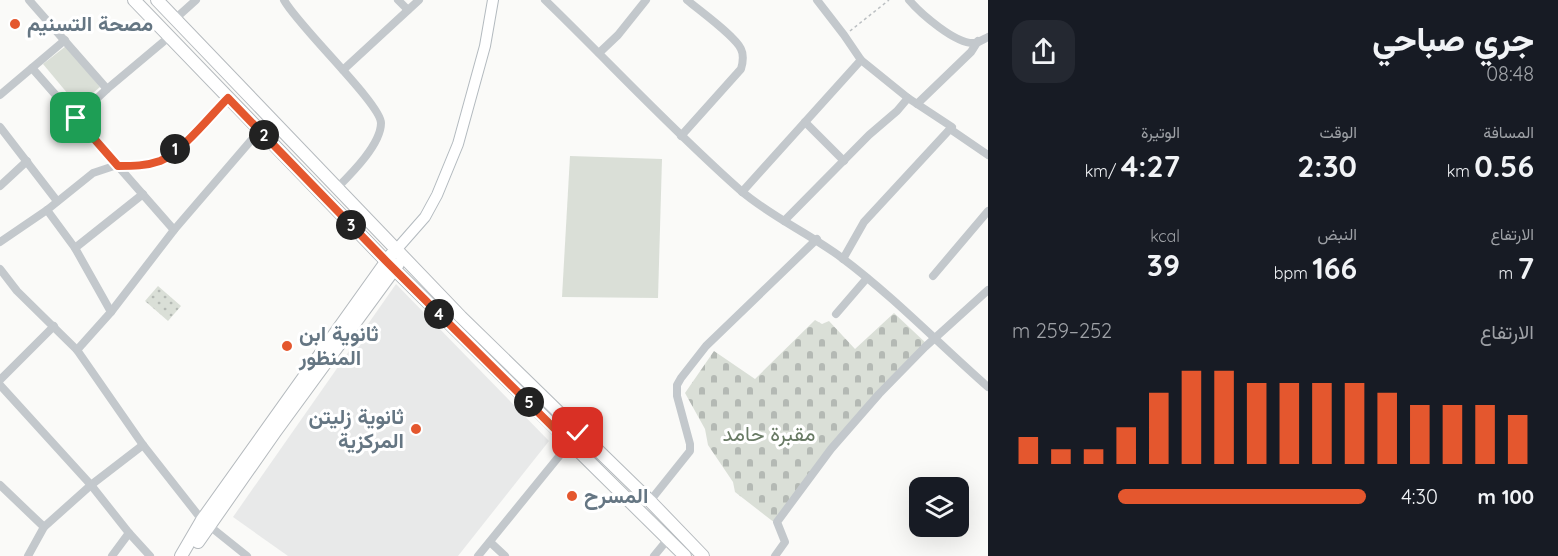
<!DOCTYPE html>
<html lang="ar">
<head>
<meta charset="utf-8">
<style>
	:root { --surface:#171b24; --page:#242831; --text:#f1f3f6; --muted:#9ea1a6; --accent:#e4572e }
	body { margin:0; font-family:Quicksand,Vazirmatn,sans-serif; background:var(--page); color:var(--text); direction:rtl; height:100vh; display:flex; flex-direction:column; font-size:22px; white-space:nowrap }
	* { box-sizing:border-box; margin:0 }
	p { font-size:20px; color:var(--muted) }
	.icon { flex:none; width:33px; height:33px; fill:none; stroke:currentColor; stroke-width:2; stroke-linecap:round; stroke-linejoin:round }
	.map { position:relative; flex:1; overflow:hidden; direction:ltr }
	.details { display:flex; flex-direction:column; background:var(--surface); width:570px }
	.details>* { flex:none }
	.tools { position:absolute; left:909px; top:477px; display:grid; gap:12px }
	.tools a { display:grid; place-items:center; width:60px; height:60px; border-radius:12px; background:var(--surface); box-shadow:0 6px 24px #0002; font-size:30px }
	.pin { position:absolute; display:grid; place-items:center; width:51px; height:51px; color:#fff; margin:-26px; border-radius:12px; box-shadow:0 3px 9px #0006 }
	.km { position:absolute; width:30px; height:30px; margin:-15px; border-radius:50%; background:#222; color:#fff; font-size:16px; line-height:30px; text-align:center }
	.round { display:grid; place-items:center; flex:none; width:63px; height:63px; border-radius:18px; background:var(--page) }
	.headline { display:flex; align-items:center; justify-content:space-between; height:102px; padding:0 24px }
	h1 { font-size:33px; font-weight:800; line-height:45px }
	.figures { display:grid; grid-template-columns:repeat(3,1fr); gap:9px; height:102px; padding:6px 24px }
	.figures div { display:grid; align-content:center }
	.figures b { font-size:30px; font-weight:800 }
	.figures small { font-size:16px; font-weight:400 }
	.figures p { font-size:16px }
	.chart { height:168px; padding:12px 24px }
	.chart p { display:flex; justify-content:space-between }
	.chart svg { width:100%; height:108px; margin-top:6px; stroke:var(--accent); stroke-width:6 }
	ul { padding:0 24px; list-style:none; font-size:20px }
	li { display:grid; grid-template-columns:96px 72px 1fr; align-items:center; height:45px }
	li i { height:15px; border-radius:8px; background:var(--accent) }
	main { display:flex; flex:1; min-height:0 }
	.map>svg:first-child { display:block }
</style>
</head>
<body>
<main>
<section class="details">
<div class="headline"><div><h1>جري صباحي</h1><p>08:48</p></div><a class="round"><svg class="icon" aria-label="share" viewBox="0 0 24 24"><path d="M12 15V3M7 8l5-5 5 5M5 13v7h14v-7"/></svg></a></div>
<div class="figures">
<div><p>المسافة</p><b>0.56<small> km</small></b></div>
<div><p>الوقت</p><b>2:30</b></div>
<div><p>الوتيرة</p><b>4:27<small> /km</small></b></div>
</div>
<div class="figures">
<div><p>الارتفاع</p><b>7<small> m</small></b></div>
<div><p>النبض</p><b>166<small> bpm</small></b></div>
<div><p>kcal</p><b>39</b></div>
</div>
<div class="chart"><p><span>الارتفاع</span>252–259 m</p>
<svg viewBox="0 0 160 44" preserveAspectRatio="none"><path d="M5 44V33M15 44V38M25 44V38M35 44V29M45 44V15M55 44V6M65 44V6M75 44V11M85 44V11M95 44V11M105 44V11M115 44V15M125 44V20M135 44V20M145 44V20M155 44V24"/></svg>
</div>
<ul>
<li><b>100 m</b>4:30<i style="width:70%"></i></li>
</ul>
</section>
<div class="map">
<svg width="988" height="556" viewBox="0 0 988 556">
	<defs>
		<pattern id="grass-dots" width="8" height="8" patternUnits="userSpaceOnUse" patternTransform="scale(1.5)"><rect width="8" height="8" fill="#dadfd7"/><path d="M2 2h.1M6 6h.1" fill="none" stroke="#b4b9b4" stroke-width="1.8" stroke-linecap="round"/></pattern>
		<pattern id="cemetery-stones" width="16" height="16" patternUnits="userSpaceOnUse" patternTransform="scale(1.5)"><rect width="16" height="16" fill="#dadfd7"/><path d="M2 7V4a2 2 0 0 1 4 0v3zM10 15v-3a2 2 0 0 1 4 0v3z" fill="#b4b9b4"/></pattern>
	</defs>
	<rect width="100%" height="100%" fill="#fafaf8"/>
	<polygon fill="#e8e9e9" points="396,284 549,441 458,556 288,556 233,517"/>
	<polygon fill="url(#grass-dots)" points="158,286 181,306 168,321 145,301"/>
	<polygon fill="url(#cemetery-stones)" points="894,313 928,345 833,445 775,523 735,492 733,482 708,445 705,429 685,393 714,351 755,379 815,320 822,324 829,321 855,349"/>
	<g fill="#dadfd7">
		<polygon points="66,46 100,87 78,106 43,64"/>
		<polygon points="570,156 662,159 658,298 562,297"/>
	</g>
	<g fill="none" stroke-linecap="round" stroke-linejoin="round">
		<defs>
			<polyline id="secondary" points="396,250 425,217 437,195 458,144 485,46 493,0"/>
			<g id="primary">
				<polyline points="134,0 386,261 685,556"/>
				<polyline points="157,0 461,317 650,501 703,556"/>
				<polyline points="198,542 275,432 398,264"/>
				<polyline points="181,556 202,520 391,255"/>
			</g>
		</defs>
		<use href="#secondary" stroke="#b3babf" stroke-width="12"/>
		<use href="#primary" stroke="#b5babe" stroke-width="14"/>
		<polyline stroke="#bbbfc2" stroke-width="1.5" stroke-dasharray="3 3" stroke-linecap="butt" points="850,31 889,0"/>
		<g stroke="#c3c8cc" stroke-width="8">
			<polyline points="29,0 107,89"/>
			<path d="M284,0c14,26 97,104 97,123 0,21 -29,50 -43,64"/>
			<polyline points="398,0 408,10"/>
			<path d="M545,0c65,63 127,130 195,190 31,27 69,43 102,68 52,39 97,86 146,129"/>
			<polyline points="817,0 844,35 861,60 908,98 952,127 950,129 988,155"/>
			<path d="M909,0c11,13 47,45 66,43 4,-1 9,-4 13,-6"/>
			<polyline points="176,18 196,0"/>
			<polyline points="599,53 618,35 646,0"/>
			<polyline points="32,68 174,230"/>
			<polyline points="343,70 419,0"/>
			<polyline points="0,95 65,40"/>
			<polyline points="917,104 971,52 978,41"/>
			<polyline points="76,118 107,89 169,37"/>
			<polyline points="805,122 844,161"/>
			<polyline points="0,127 57,201"/>
			<path d="M681,136l60,-67c2,-7 3,-14 0,-20 -6,-13 -41,-38 -54,-49"/>
			<polyline points="0,186 27,161"/>
			<polyline points="742,192 861,60"/>
			<polyline points="47,210 75,248 111,312"/>
			<polyline points="784,221 869,135 897,111 908,98"/>
			<polyline points="0,242 47,210 93,173 114,166 142,166 166,157 191,136 228,98"/>
			<polyline points="75,248 143,194"/>
			<polyline points="843,259 864,222 950,129"/>
			<polyline points="0,269 17,291 77,350 143,445 202,520 247,556"/>
			<polyline points="933,276 988,211"/>
			<polyline points="836,314 867,278"/>
			<polyline points="77,350 111,312 174,230 259,131"/>
			<polyline points="0,380 54,326"/>
			<polyline points="0,385 91,485 129,533 150,556"/>
			<polyline points="0,485 44,527"/>
			<polyline points="650,501 690,451 690,444 677,396 677,385 681,378 706,346 817,239"/>
			<polyline points="490,542 505,556"/>
			<polyline points="28,556 44,527 91,485 143,445"/>
			<polyline points="112,556 129,533"/>
			<polyline points="478,556 578,433"/>
			<polyline points="654,556 668,539"/>
			<polyline points="775,556 785,542 777,522 831,449 879,394 925,347 988,290"/>
		</g>
		<use href="#secondary" stroke="#fff" stroke-width="10"/>
		<use href="#primary" stroke="#fff" stroke-width="12"/>
	</g>
	<g fill="none" stroke-linecap="round" stroke-linejoin="round">
		<defs>
			<path id="route" d="M76,118l42,48c15,0 28,0 42,-5 22,-9 51,-46 68,-63l158,163 183,182 9,-10"/>
		</defs>
		<use href="#route" stroke="#fff" stroke-width="12"/>
		<use href="#route" stroke="#e4572e" stroke-width="8"/>
	</g>
	<g fill="#e4572e" stroke="#fff" stroke-width="2">
		<circle cx="15" cy="24" r="6"/>
		<circle cx="287" cy="346" r="6"/>
		<circle cx="416" cy="429" r="6"/>
		<circle cx="572" cy="496" r="6"/>
	</g>
	<g text-anchor="middle" stroke-width="6" stroke-linejoin="round" paint-order="stroke">
		<g font-size="21" font-weight="bold" fill="#657683" stroke="#fff" text-anchor="start">
			<text x="27" y="31">مصحة التسنيم</text>
			<text x="299" y="341">ثانوية ابن<tspan x="299" dy="24">المنظور</tspan></text>
			<text x="404" y="424" text-anchor="end">ثانوية زليتن<tspan x="404" dy="24">المركزية</tspan></text>
			<text x="584" y="503">المسرح</text>
		</g>
		<g font-size="21" fill="#687a64" stroke="#fff">
			<text x="769" y="441">مقبرة حامد</text>
		</g>
	</g>
</svg>
<div class="tools">
<a><svg class="icon" aria-label="layers" viewBox="0 0 24 24"><path d="M12 4l9 5-9 5-9-5zM3 14l9 5 9-5"/></svg></a>
</div>
<div class="pin" style="left:76px;top:118px;background:#1e9e55"><svg class="icon" aria-label="arrive" viewBox="0 0 24 24"><path d="M6 21V4h12l-3 4 3 4H6"/></svg></div>
<div class="pin" style="left:578px;top:433px;background:#d93025"><svg class="icon" aria-label="check" viewBox="0 0 24 24"><path d="M5 12l5 5 9-10"/></svg></div>
<b class="km" style="left:175px;top:149px">1</b>
<b class="km" style="left:264px;top:135px">2</b>
<b class="km" style="left:351px;top:225px">3</b>
<b class="km" style="left:439px;top:314px">4</b>
<b class="km" style="left:529px;top:402px">5</b>
</div>
</main>
</body>
</html>
